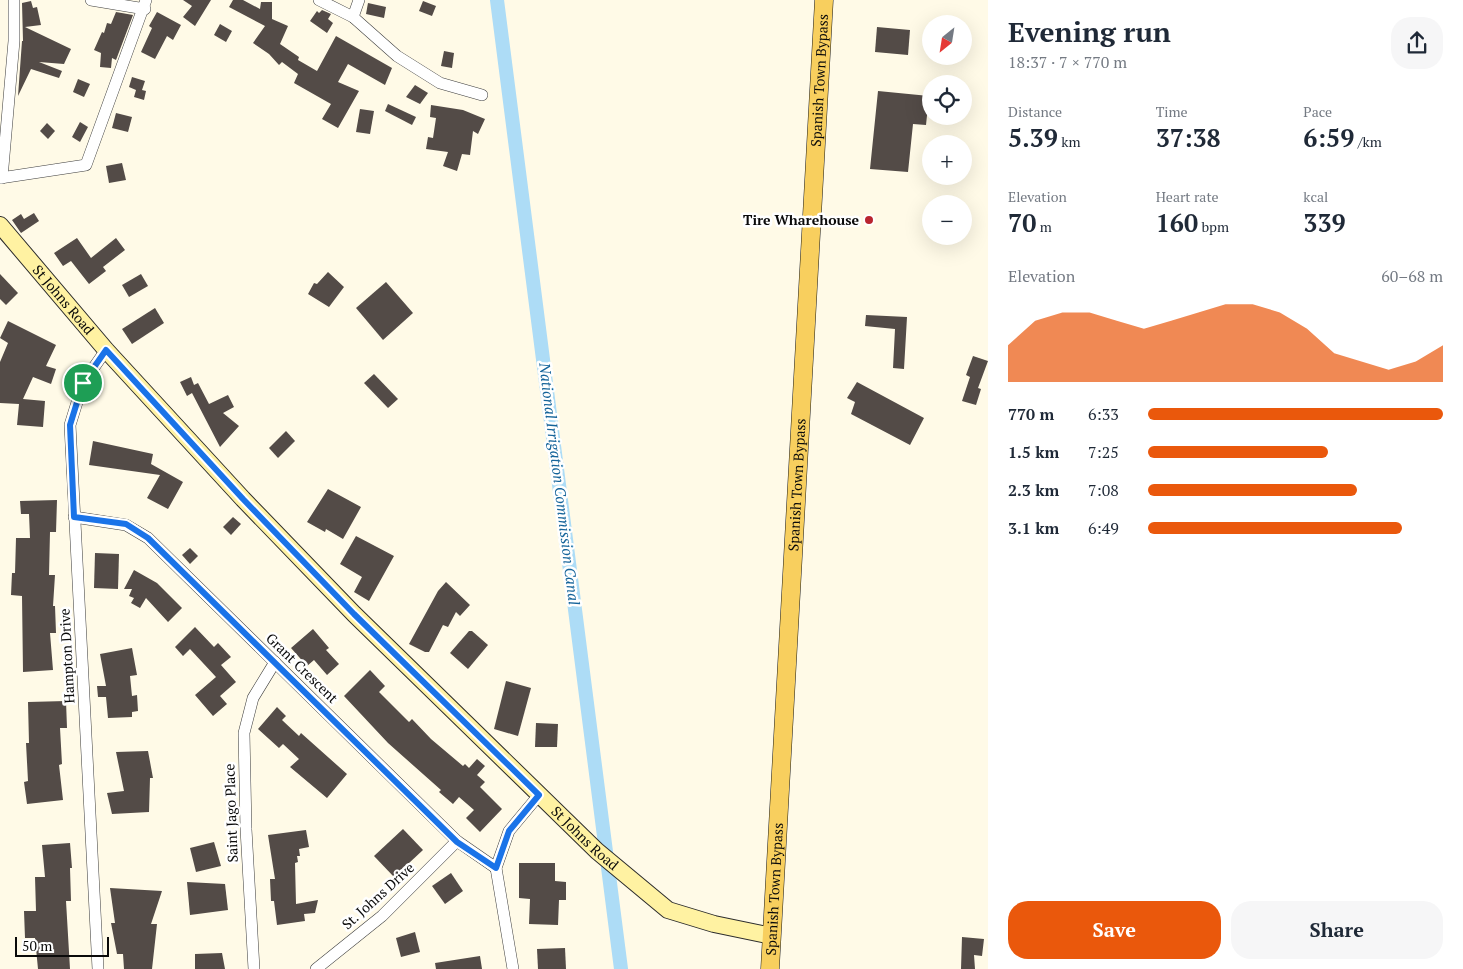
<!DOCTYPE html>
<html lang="en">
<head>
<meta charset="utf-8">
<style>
	:root { --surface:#fff; --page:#f6f6f7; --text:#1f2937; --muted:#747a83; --accent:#ea580c }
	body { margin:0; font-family:"PT Serif",serif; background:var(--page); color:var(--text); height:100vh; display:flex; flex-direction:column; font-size:19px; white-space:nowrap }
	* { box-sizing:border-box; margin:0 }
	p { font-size:16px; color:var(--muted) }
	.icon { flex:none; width:28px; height:28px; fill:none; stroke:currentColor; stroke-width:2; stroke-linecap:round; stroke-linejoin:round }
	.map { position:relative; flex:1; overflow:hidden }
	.details { display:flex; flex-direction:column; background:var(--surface); width:475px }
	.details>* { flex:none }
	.needle { width:32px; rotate:210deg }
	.fabs { position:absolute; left:922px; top:15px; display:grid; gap:10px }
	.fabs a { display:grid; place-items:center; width:50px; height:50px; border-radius:50%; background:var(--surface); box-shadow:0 5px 20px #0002; font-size:25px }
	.scale { position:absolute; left:15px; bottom:12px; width:94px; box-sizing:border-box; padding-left:5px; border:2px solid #0a0a0a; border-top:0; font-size:14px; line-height:18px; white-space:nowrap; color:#0a0a0a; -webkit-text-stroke:4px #fff; paint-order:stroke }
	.pin { position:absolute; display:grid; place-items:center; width:42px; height:42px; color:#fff; margin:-21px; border:2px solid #fff; border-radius:50%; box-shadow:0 1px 5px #0007 }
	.round { display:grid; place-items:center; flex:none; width:52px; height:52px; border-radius:20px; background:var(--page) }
	.summary { display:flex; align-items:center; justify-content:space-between; height:85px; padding:0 20px }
	h1 { font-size:28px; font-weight:600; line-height:38px }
	.figures { display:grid; grid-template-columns:repeat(3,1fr); gap:8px; height:85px; padding:5px 20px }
	.figures div { display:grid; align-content:center }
	.figures b { font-size:25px; font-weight:600 }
	.figures small { font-size:14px; font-weight:400 }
	.figures p { font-size:14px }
	.chart { height:140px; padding:10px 20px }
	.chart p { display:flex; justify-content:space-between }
	.chart svg { width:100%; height:90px; margin-top:5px; fill:var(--accent); opacity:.7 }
	.action { display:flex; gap:10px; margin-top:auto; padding:10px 20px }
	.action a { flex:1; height:58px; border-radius:20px; background:var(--accent); color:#fff; font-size:20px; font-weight:600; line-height:58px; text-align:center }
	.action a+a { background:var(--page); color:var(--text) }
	ul { padding:0 20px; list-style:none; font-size:16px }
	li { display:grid; grid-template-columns:80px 60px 1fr; align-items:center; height:38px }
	li i { height:12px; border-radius:6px; background:var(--accent) }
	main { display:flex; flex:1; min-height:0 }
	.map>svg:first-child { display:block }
</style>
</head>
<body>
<main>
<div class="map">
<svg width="988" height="969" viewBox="0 0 988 969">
	<rect width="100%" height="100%" fill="#fffae7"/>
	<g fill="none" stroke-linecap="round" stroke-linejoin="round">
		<polyline stroke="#addcf6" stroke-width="14" points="497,0 621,969"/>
	</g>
	<g fill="#534b47">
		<polygon points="183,0 211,0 195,26 183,17 192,6"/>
		<polygon points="233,0 243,0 260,9 261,2 272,2 272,19 288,26 280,44 299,57 298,60 317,71 336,36 392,68 385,85 348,64 338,82 359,91 338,128 322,119 331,104 294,83 298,74 282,62 279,65 269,54 253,43 265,26 229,7"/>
		<polygon points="31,1 33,8 37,7 41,25 25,27 71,49 64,64 39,62 62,71 59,78 31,69 18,96 22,41 23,41 22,3"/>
		<polygon points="423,1 436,6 432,16 419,11"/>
		<polygon points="368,3 386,7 384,18 366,14"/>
		<polygon points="322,10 331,14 328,19 333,23 327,33 310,21 317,11 319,13"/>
		<polygon points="116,12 133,15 116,60 112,58 111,68 100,67 101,53 94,50 102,32 104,33 107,23 111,24"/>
		<polygon points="157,12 181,25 173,40 167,36 155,59 141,52 152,28 149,26"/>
		<polygon points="220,24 232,31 226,42 214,35"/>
		<polygon points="877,27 910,30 908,55 875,52"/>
		<polygon points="444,51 454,53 452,68 441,66"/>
		<polygon points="132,77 145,81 142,90 146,91 144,100 134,97 136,90 129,87"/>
		<polygon points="78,79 90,84 84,97 73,92"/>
		<polygon points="415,85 428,93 420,104 406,97"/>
		<polygon points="878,91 929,96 926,125 913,124 908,172 870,169"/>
		<polygon points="388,104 416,117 412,125 385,111"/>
		<polygon points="431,105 463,110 485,119 478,134 473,131 470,155 462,154 457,171 443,166 448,152 426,149 428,137 433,138 436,118 430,117"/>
		<polygon points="360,109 374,111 370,134 356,132"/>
		<polygon points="116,113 132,117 128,132 112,128"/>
		<polygon points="80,122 88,127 80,142 72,137"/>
		<polygon points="47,123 55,131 48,139 40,131"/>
		<polygon points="122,163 126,180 109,183 106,166"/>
		<polygon points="34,213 39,221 21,233 12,220 21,214 24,219"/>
		<polygon points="77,238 91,258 116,238 125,250 103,267 106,271 89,284 71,261 63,266 54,253"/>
		<polygon points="328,272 344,287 329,307 308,294 314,283 317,284"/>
		<polygon points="0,274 18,293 6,305 0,299"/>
		<polygon points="141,274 148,286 129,297 122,285"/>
		<polygon points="386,282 413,313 383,340 356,308"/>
		<polygon points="155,308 164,323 132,344 122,329"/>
		<polygon points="866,315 907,317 904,369 893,368 895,329 865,326"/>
		<polygon points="8,321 56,345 46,366 56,369 51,384 33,377 23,399 45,401 43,427 17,425 19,404 0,403 0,362 8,343 0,338"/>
		<polygon points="973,356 988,361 978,388 981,389 976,405 962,401 970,377 966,375"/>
		<polygon points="374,374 398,399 388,408 364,383"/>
		<polygon points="191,377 194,385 198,383 209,404 228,395 234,407 223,413 239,426 220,447 192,393 187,396 180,382"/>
		<polygon points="857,382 924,418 910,445 851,414 855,402 847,398"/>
		<polygon points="286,431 295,441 278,458 269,448"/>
		<polygon points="93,441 153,454 151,464 183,482 168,509 147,498 160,475 89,465"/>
		<polygon points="328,489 361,507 343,539 326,529 325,532 307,522"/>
		<polygon points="57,500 56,532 50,532 49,575 55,575 53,606 55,606 56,633 50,633 53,670 23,672 22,596 11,595 12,573 15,573 16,538 30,538 29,514 21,514 20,501"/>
		<polygon points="233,517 241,524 231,535 223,527"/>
		<polygon points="356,536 394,556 369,601 354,592 362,577 340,564"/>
		<polygon points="190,548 198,556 190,564 182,555"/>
		<polygon points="95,553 119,554 118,589 94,588"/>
		<polygon points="134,570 157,583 182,608 168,622 146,598 140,608 131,603 134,598 129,596 132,589 124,589"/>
		<polygon points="446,582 470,605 460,616 456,612 448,627 443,625 429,652 425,652 409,644 438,591"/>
		<polygon points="195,627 214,647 218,643 231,657 221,665 236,682 220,696 227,704 213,716 195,695 216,677 190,649 183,656 175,647"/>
		<polygon points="313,629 329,648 326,650 339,664 327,675 314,660 307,666 291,648"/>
		<polygon points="469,631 472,631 488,645 468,669 450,653"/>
		<polygon points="132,648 137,675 130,676 132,696 137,695 138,711 132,712 132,717 108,718 106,697 98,697 97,686 106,686 100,654"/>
		<polygon points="370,670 385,686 379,692 409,722 412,719 431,739 463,766 465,764 469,768 477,759 485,766 477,775 485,782 480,787 502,809 480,832 466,818 474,810 459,797 453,804 439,792 441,790 388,743 344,696"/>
		<polygon points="506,681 531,688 518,736 494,729"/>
		<polygon points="66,701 67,728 60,728 62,764 59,765 63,800 27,804 24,782 28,781 26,743 29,743 28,702"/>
		<polygon points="277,707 286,716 282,720 299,736 301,733 347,774 327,798 290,767 299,759 283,744 279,748 258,729"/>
		<polygon points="536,723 558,724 557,747 535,747"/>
		<polygon points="148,751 153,778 150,778 149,812 112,814 107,793 124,791 116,752"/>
		<polygon points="403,829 423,850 394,877 374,856"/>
		<polygon points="306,830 309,847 299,849 300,856 297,856 298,862 295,863 296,904 318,900 315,913 304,914 305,921 277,925 274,901 271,901 270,879 275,879 268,835"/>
		<polygon points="214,842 221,866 196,872 190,848"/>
		<polygon points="70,843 72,868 70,868 71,901 66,901 70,969 38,969 35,938 25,938 24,911 36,911 35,877 45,877 42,845"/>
		<polygon points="519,863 555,863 555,881 566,882 566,900 559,900 558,925 529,924 530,899 519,898"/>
		<polygon points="451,873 463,891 445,904 432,886"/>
		<polygon points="187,882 225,884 228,910 190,915"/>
		<polygon points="110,888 162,891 151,924 157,924 152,969 124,969 123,954 117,954 111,923 115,923"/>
		<polygon points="415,932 420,952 401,957 396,938"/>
		<polygon points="962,937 984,939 982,956 974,955 975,969 961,969"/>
		<polygon points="565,948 566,969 538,969 537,949"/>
		<polygon points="222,953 225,969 195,969 195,954"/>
		<polygon points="480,956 482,969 436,969 435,963"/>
	</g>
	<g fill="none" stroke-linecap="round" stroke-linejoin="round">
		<defs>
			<g id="street">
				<polyline points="91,0 145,9"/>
				<polyline points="319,0 353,17 397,56 440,83 482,95"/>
				<polyline points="353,17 359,0"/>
				<polyline points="0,178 86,165 146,0"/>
				<polyline points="2,178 14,41 14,0"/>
				<polyline points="74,517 126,525 148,538 457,841 496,868"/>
				<polyline points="98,969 70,425 83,383 106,350"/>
				<polyline points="254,969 246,829 244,733 253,698 275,662"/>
				<polyline points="316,969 382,916 457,841"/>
				<polyline points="513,969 496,868 509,831 539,795"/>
			</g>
			<g id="secondary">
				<path id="s1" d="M0,225l106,125 137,149 111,115 243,237 71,59 46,14 58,12"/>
			</g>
			<g id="primary">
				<path id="s2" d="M770,969l54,-969"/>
			</g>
		</defs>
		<use href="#street" stroke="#3d3d3d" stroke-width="12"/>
		<use href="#secondary" stroke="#2c2c2c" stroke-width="18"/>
		<use href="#primary" stroke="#1b1b1b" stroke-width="19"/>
		<use href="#street" stroke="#fff" stroke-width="11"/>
		<use href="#secondary" stroke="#fff2a2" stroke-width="16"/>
		<use href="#primary" stroke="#f8cf5e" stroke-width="18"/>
	</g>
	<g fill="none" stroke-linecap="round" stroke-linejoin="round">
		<defs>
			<polygon id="route" points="106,350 243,499 354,614 539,795 509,831 496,868 457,842 148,538 126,524 74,517 70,425 83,383"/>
		</defs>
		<use href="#route" stroke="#fff" stroke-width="10"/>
		<use href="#route" stroke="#1a73e8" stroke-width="6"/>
	</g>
	<circle fill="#b9242f" stroke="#fff" stroke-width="2" cx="869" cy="220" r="5"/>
	<g text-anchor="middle" stroke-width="5" stroke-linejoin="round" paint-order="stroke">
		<g font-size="14" fill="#0a0a0a" stroke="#fff">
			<text dy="5" stroke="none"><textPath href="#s2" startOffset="890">Spanish Town Bypass</textPath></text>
			<text dy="5" stroke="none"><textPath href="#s1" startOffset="98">St Johns Road</textPath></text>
			<text dy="5" stroke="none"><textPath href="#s2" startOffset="485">Spanish Town Bypass</textPath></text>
			<text transform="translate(67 656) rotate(-93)" y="5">Hampton Drive</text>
			<text transform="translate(302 668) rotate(44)" y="5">Grant Crescent</text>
			<text transform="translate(231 813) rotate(-92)" y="5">Saint Jago Place</text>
			<text dy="5" stroke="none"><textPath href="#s1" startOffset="848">St Johns Road</textPath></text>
			<text dy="5" stroke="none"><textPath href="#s2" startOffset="80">Spanish Town Bypass</textPath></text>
			<text transform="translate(378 896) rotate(-42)" y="5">St. Johns Drive</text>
		</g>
		<g font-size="14" font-weight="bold" fill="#0a0a0a" stroke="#fff" text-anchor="end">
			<text x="859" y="225">Tire Wharehouse</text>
		</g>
		<g font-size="15" font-style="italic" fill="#15649a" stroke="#fff">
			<text transform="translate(559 484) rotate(83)" y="5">National Irrigation Commission Canal</text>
		</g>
	</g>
</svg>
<div class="fabs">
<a><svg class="needle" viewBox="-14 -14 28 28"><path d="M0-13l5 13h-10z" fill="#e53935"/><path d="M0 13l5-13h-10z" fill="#747a83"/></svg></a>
<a><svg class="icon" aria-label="locate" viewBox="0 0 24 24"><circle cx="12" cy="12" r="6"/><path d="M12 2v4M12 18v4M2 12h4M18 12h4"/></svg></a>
<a>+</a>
<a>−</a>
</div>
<div class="scale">50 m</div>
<div class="pin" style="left:83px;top:383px;background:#1e9e55"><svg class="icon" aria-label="arrive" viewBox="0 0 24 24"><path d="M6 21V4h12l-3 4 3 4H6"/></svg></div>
</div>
<section class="details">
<div class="summary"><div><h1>Evening run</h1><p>18:37 · 7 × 770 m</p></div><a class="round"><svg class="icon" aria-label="share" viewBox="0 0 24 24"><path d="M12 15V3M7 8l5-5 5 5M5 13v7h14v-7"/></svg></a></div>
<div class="figures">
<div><p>Distance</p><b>5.39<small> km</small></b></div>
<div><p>Time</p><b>37:38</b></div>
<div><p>Pace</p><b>6:59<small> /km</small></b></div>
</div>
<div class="figures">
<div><p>Elevation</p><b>70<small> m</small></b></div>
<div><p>Heart rate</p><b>160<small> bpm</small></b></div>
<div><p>kcal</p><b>339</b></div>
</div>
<div class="chart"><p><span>Elevation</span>60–68 m</p>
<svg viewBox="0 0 160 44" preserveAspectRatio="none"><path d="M0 44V26L10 14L20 10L30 10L40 14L50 18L60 14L70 10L80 6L90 6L100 10L110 18L120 30L130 34L140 38L150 34L160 26V44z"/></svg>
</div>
<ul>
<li><b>770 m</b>6:33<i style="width:100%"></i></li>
<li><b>1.5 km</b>7:25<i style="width:61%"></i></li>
<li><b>2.3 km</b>7:08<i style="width:71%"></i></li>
<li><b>3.1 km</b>6:49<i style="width:86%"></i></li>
</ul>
<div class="action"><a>Save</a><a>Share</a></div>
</section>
</main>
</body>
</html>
